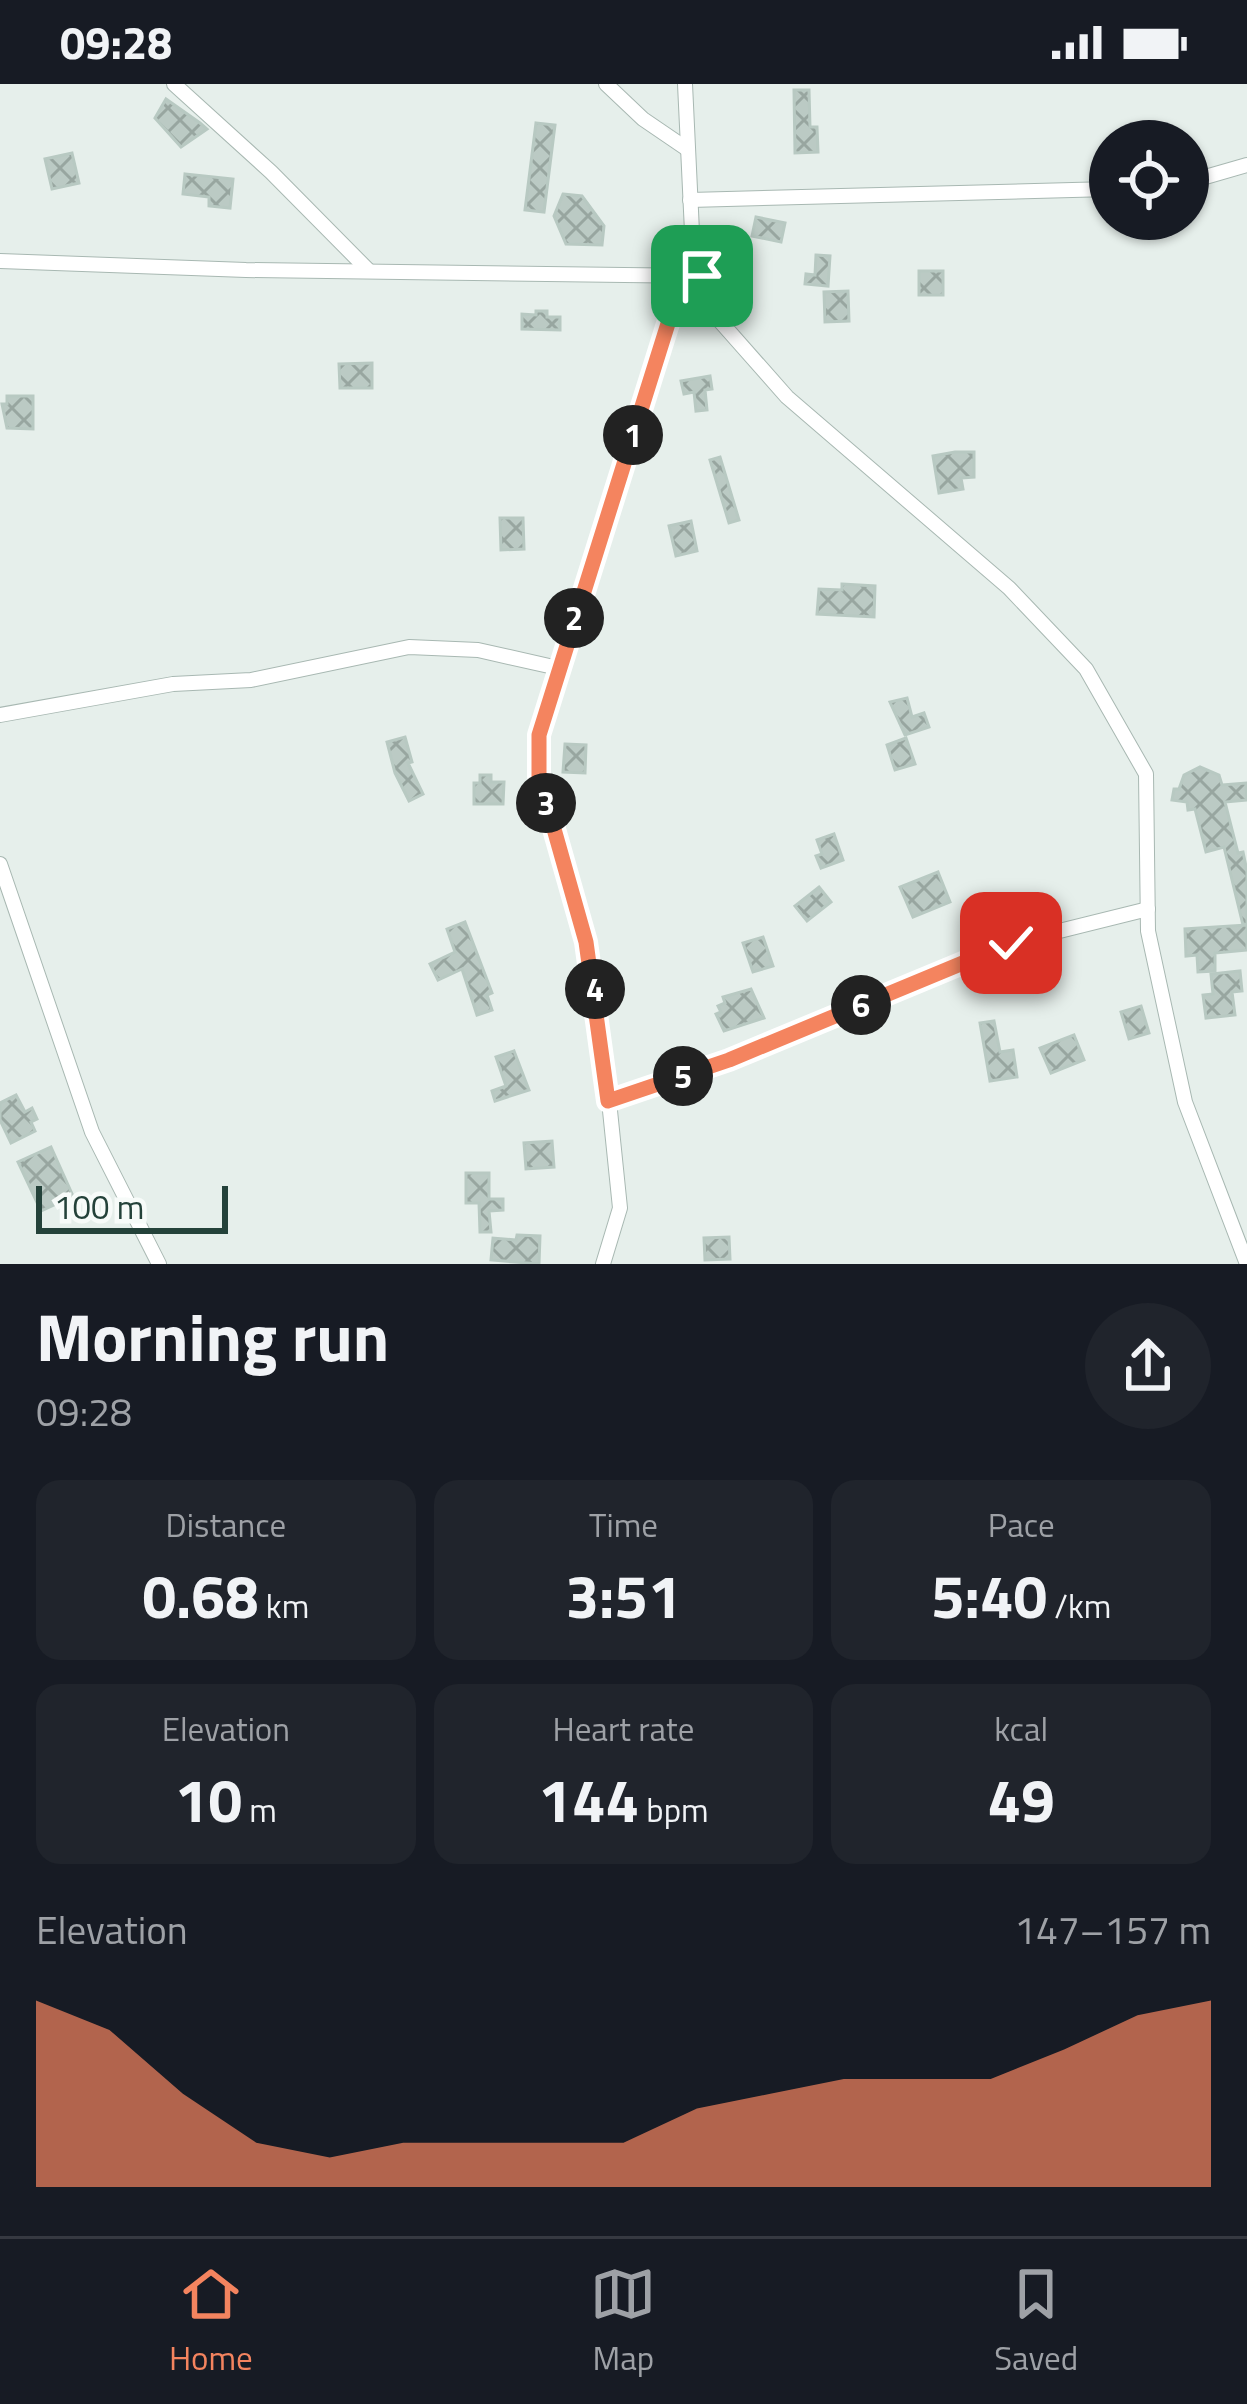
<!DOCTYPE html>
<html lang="en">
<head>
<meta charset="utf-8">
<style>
	:root { --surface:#171b24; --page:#20242c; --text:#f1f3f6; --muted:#9ea1a6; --line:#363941; --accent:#f4845f }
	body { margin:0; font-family:"Titillium Web",sans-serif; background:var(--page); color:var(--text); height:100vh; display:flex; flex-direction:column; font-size:45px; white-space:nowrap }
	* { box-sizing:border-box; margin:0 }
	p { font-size:39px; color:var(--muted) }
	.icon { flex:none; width:66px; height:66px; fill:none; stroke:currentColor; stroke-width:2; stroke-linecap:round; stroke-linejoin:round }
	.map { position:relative; height:1180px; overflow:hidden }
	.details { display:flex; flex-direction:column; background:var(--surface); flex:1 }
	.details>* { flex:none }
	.fabs { position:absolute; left:1089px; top:36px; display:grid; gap:24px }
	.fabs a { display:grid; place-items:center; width:120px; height:120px; border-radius:50%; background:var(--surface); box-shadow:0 3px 9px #0004; font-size:60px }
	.scale { position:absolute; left:36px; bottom:30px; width:192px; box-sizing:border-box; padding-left:12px; border:6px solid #24423a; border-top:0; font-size:33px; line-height:42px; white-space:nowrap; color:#24423a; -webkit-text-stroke:9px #f7fbf9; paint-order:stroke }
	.pin { position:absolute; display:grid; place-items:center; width:102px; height:102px; color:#fff; margin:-51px; border-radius:24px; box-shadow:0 6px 18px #0006 }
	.km { position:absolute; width:60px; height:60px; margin:-30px; border-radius:50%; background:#222; color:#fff; font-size:33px; line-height:60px; text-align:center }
	.round { display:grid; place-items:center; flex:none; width:126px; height:126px; border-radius:63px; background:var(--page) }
	.summary { display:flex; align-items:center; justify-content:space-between; height:204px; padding:0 36px }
	h1 { font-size:66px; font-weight:700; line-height:90px }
	.metrics { display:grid; grid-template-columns:repeat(3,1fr); gap:18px; height:204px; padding:12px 36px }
	.metrics div { display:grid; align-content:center; border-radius:24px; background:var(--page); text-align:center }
	.metrics b { font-size:60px; font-weight:700 }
	.metrics small { font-size:33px; font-weight:400 }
	.metrics p { font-size:33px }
	.chart { height:336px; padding:24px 36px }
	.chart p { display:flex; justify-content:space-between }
	.chart svg { width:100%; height:216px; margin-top:12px; fill:var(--accent); opacity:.7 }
	.status { display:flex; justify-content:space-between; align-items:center; height:84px; padding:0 60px; background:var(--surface); direction:ltr }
	.status svg { height:33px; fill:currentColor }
	.tab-bar { display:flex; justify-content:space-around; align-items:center; height:168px; border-top:3px solid var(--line); background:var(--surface); font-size:33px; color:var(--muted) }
	.tab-bar a { display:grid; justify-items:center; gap:6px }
	.tab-bar .selected { color:var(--accent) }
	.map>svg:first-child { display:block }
</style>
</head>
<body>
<div class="status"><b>09:28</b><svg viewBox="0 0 49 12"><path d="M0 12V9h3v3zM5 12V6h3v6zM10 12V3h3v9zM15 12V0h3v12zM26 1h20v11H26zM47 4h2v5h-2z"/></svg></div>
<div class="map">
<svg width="1247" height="1180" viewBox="0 0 1247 1180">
	<defs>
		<pattern id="building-cross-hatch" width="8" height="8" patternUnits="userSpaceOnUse" patternTransform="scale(3)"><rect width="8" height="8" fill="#bbcac4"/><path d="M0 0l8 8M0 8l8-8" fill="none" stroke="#98a6a0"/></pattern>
	</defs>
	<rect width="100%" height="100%" fill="#e6efeb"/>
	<g fill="url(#building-cross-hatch)" stroke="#b8c9c2" stroke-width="3">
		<polygon points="794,6 809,6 810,43 817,43 818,68 795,69"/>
		<polygon points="166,15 200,39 207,45 181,63 155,34"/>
		<polygon points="536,39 555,41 544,128 525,126"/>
		<polygon points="72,69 79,99 52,105 45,75"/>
		<polygon points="185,90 233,95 230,124 209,122 209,113 183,110"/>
		<polygon points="563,110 582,112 604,142 602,161 566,160 554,132"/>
		<polygon points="756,133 785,139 781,158 752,152"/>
		<polygon points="816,171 830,172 828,202 805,200 806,190 815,191"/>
		<rect x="919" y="187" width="24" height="24"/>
		<polygon points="848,207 849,237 825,238 824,208"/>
		<polygon points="536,227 547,227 547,233 560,233 560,246 522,245 522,230 536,231"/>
		<polygon points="372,279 372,304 340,304 339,280"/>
		<polygon points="710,292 712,305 705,306 707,326 696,327 694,308 684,310 681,297"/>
		<polygon points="7,312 33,312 33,345 7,344 2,320 7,320"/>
		<polygon points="955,368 974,368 974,393 961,394 963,405 939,409 933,372"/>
		<polygon points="720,373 739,436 729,439 710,376"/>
		<polygon points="500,434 523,434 524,465 501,466"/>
		<polygon points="691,437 697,467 676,472 669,442"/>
		<polygon points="842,500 875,502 874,533 817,530 819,505 842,506"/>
		<polygon points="907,614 912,633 924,629 929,643 905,651 890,618"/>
		<polygon points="405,653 412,678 408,679 423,710 409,717 395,689 387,658"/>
		<polygon points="906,654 915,680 895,686 887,661"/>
		<polygon points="565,660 586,661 585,689 563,688"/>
		<polygon points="1200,683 1219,691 1222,701 1246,699 1247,716 1225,718 1238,769 1243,768 1247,787 1247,840 1243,841 1224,763 1206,768 1195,725 1188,726 1187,718 1172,716 1174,705 1179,705 1184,691"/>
		<polygon points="480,691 491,691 491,698 504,698 503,720 474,720 474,699 480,699"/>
		<polygon points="834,750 843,776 821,784 816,772 822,770 817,756"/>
		<polygon points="938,788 950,818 913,833 900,803"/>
		<polygon points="819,803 831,818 807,837 795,822"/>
		<polygon points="465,838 492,909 487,911 492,926 477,931 462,885 438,896 430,880 455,868 447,845"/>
		<polygon points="1247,841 1247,866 1215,869 1215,887 1198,888 1197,871 1186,872 1185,845"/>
		<polygon points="763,853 773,882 753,888 743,859"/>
		<polygon points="1240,887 1242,907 1232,908 1235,931 1206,934 1203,911 1213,910 1211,890"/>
		<polygon points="751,905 764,934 724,947 716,930 721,928 718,922 725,919 723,913"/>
		<polygon points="1141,922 1149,949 1129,955 1121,928"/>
		<polygon points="994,937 1000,968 1013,966 1017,993 990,997 980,939"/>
		<polygon points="1074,951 1084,976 1051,989 1040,964"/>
		<polygon points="514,967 529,1006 495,1017 492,1007 506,1002 496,973"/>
		<polygon points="16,1011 25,1028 32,1024 37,1035 31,1038 35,1047 11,1059 0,1036 0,1019"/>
		<polygon points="552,1057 554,1083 526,1085 524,1059"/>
		<polygon points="51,1063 73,1112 41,1127 18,1078"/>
		<polygon points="466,1089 489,1089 489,1115 503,1115 503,1126 489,1127 491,1148 480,1148 479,1119 466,1119"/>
		<polygon points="517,1151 540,1152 539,1180 491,1176 493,1154 516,1156"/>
		<polygon points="729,1153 730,1175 705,1176 704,1154"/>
	</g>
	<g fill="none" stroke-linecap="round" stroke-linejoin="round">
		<defs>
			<g id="minor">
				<polyline points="174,0 271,88 369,187"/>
				<polyline points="606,0 643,35 687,65"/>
				<polyline points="685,0 693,169 719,236 787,313 1009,504 1086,585 1146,690 1148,847 1185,1018 1247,1180"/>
				<polyline points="1188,98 1247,81"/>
				<polyline points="690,116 1110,105"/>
				<polyline points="0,177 246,186 702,192"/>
				<polyline points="0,631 173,600 251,596 409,563 478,566 558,584"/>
				<polyline points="0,780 92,1048 159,1180"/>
				<polyline points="608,1017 729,976 1011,859 1148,825"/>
				<polyline points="603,1180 620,1124 605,978 585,858 539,692 539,651 671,230 676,191"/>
			</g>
		</defs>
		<use href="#minor" stroke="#a8b8b2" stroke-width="16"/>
		<use href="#minor" stroke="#fff" stroke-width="14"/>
	</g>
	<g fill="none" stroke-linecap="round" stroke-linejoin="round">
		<defs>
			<polyline id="route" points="702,192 676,191 671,230 539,651 539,692 586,858 608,1017 729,976 1011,859"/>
		</defs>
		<use href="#route" stroke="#fff" stroke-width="24"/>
		<use href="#route" stroke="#f4845f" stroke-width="15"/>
	</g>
</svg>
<div class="fabs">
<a><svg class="icon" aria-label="locate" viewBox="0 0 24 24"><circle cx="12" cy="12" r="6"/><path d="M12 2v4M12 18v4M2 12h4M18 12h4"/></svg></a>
</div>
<div class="scale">100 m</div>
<div class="pin" style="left:702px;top:192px;background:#1e9e55"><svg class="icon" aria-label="arrive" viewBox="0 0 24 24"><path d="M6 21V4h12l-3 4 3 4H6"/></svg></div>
<div class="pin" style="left:1011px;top:859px;background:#d93025"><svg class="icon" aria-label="check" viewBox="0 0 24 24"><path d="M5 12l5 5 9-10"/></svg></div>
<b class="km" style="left:633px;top:351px">1</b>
<b class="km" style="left:574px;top:534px">2</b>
<b class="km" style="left:546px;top:719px">3</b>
<b class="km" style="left:595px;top:905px">4</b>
<b class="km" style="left:683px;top:992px">5</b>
<b class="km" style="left:861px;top:921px">6</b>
</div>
<section class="details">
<div class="summary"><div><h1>Morning run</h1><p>09:28</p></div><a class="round"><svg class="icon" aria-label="share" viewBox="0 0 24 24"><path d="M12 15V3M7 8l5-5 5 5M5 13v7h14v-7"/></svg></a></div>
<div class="metrics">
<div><p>Distance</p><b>0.68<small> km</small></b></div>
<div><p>Time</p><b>3:51</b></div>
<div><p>Pace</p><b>5:40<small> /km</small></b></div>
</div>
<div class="metrics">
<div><p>Elevation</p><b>10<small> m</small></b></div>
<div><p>Heart rate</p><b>144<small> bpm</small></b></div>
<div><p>kcal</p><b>49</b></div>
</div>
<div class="chart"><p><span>Elevation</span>147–157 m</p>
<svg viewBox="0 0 160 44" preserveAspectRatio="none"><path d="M0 44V6L10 12L20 25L30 35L40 38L50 35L60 35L70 35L80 35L90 28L100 25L110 22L120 22L130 22L140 16L150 9L160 6V44z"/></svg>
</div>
</section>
<nav class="tab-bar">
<a class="selected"><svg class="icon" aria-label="home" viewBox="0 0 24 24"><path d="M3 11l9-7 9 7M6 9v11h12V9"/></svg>Home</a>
<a><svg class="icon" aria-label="map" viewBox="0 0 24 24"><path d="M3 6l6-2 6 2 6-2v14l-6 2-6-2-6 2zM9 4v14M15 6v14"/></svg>Map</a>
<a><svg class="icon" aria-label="saved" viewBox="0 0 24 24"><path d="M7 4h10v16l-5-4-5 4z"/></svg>Saved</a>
</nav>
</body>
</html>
